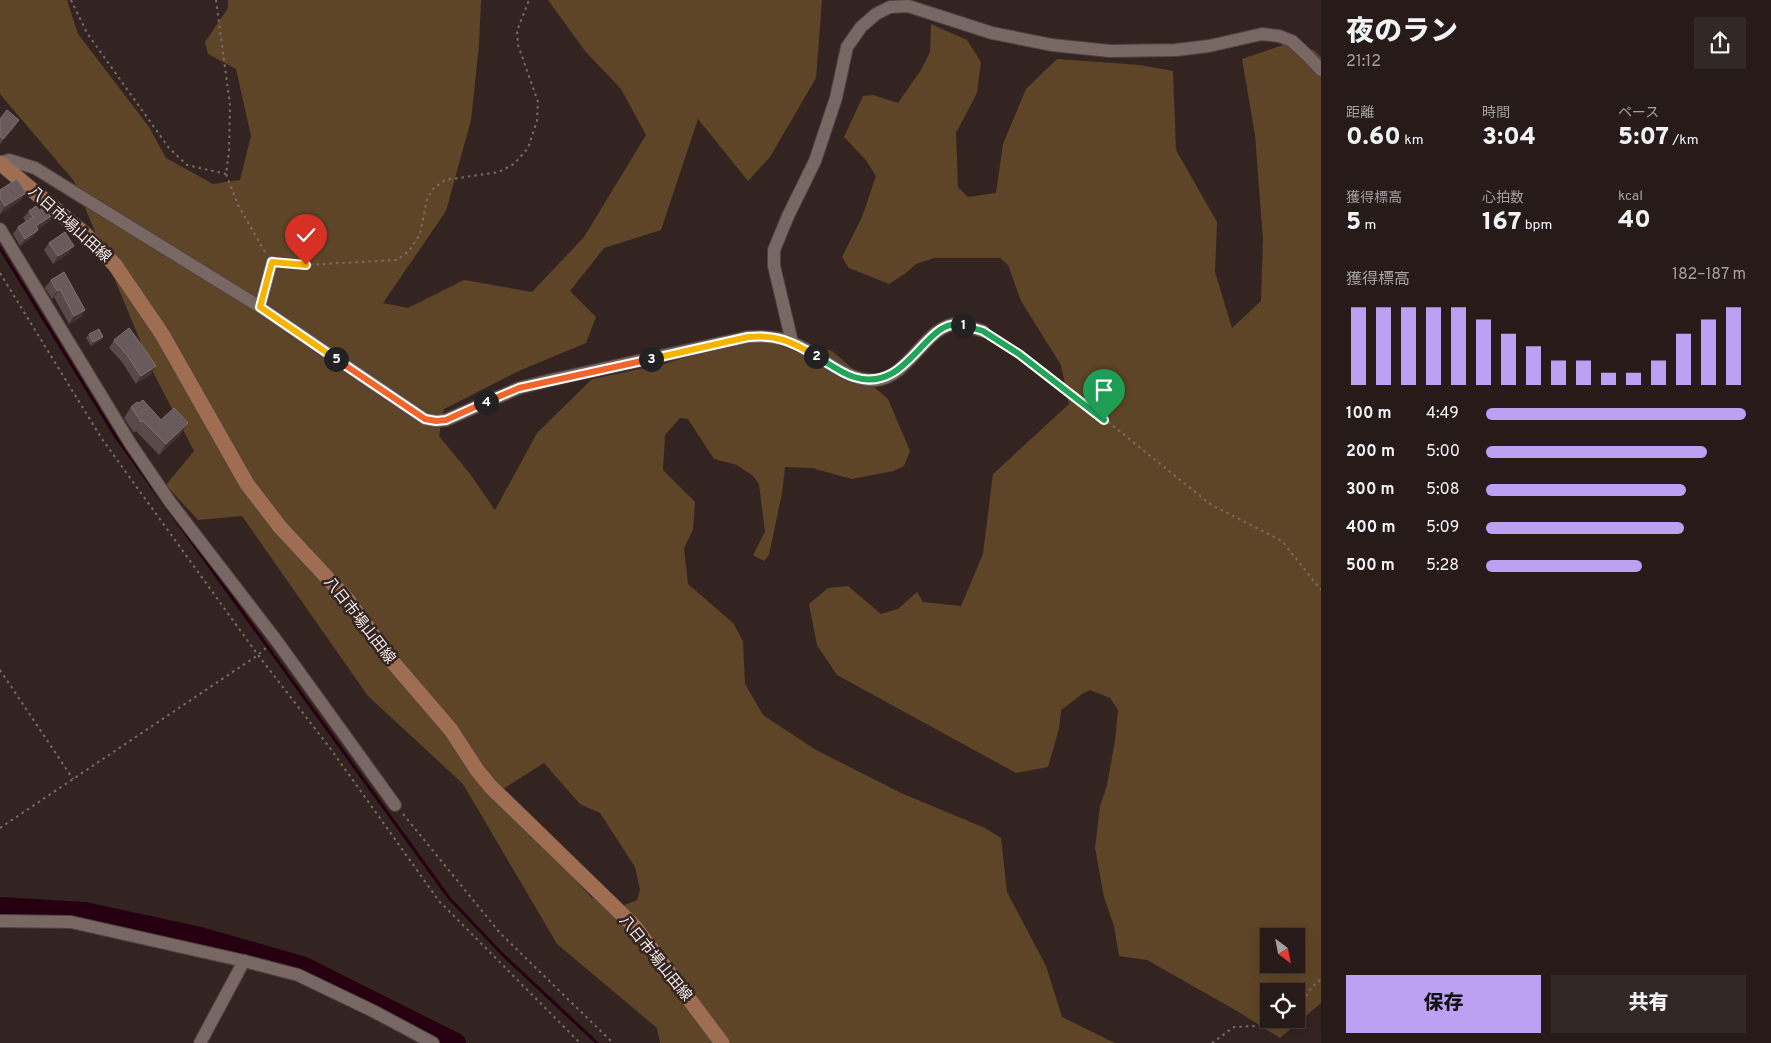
<!DOCTYPE html>
<html lang="ja">
<head>
<meta charset="utf-8">
<style>
	:root { --surface:#261b19; --page:#322826; --text:#f1f3f6; --muted:#a4a1a2; --line:#423938; --accent:#bca0f2 }
	body { margin:0; font-family:Overpass,"Noto Sans JP",sans-serif; background:var(--page); color:var(--text); height:100vh; display:flex; flex-direction:column; font-size:19px; white-space:nowrap }
	* { box-sizing:border-box; margin:0 }
	p { font-size:16px; color:var(--muted) }
	.icon { flex:none; width:28px; height:28px; fill:none; stroke:currentColor; stroke-width:2; stroke-linecap:round; stroke-linejoin:round }
	.map { position:relative; flex:1; overflow:hidden }
	.details { display:flex; flex-direction:column; background:var(--surface); width:450px }
	.details>* { flex:none }
	.needle { width:32px; rotate:148deg }
	.fabs { position:absolute; left:1260px; top:928px; display:grid; gap:10px }
	.fabs a { display:grid; place-items:center; width:45px; height:45px; border-radius:0px; background:var(--surface); box-shadow:0 5px 20px #0002,0 0 0 1px var(--line); font-size:25px }
	.pin { position:absolute; display:grid; place-items:center; width:42px; height:42px; color:#fff; margin:-51px -21px; border-radius:50% 50% 50% 0; rotate:-45deg; box-shadow:0 0 5px #0007 }
	.pin .icon { rotate:45deg }
	.km { position:absolute; width:25px; height:25px; margin:-12px; border-radius:50%; background:#222; color:#fff; font-size:14px; line-height:25px; text-align:center }
	.round { display:grid; place-items:center; flex:none; width:52px; height:52px; border-radius:0px; background:var(--page) }
	.summary { display:flex; align-items:center; justify-content:space-between; height:85px; padding:0 25px }
	h1 { font-size:28px; font-weight:800; line-height:38px }
	.stats { display:grid; grid-template-columns:repeat(3,1fr); gap:8px; height:85px; padding:5px 25px }
	.stats div { display:grid; align-content:center }
	.stats b { font-size:25px; font-weight:800 }
	.stats small { font-size:14px; font-weight:400 }
	.stats p { font-size:14px }
	.chart { height:140px; padding:10px 25px }
	.chart p { display:flex; justify-content:space-between }
	.chart svg { width:100%; height:90px; margin-top:5px; stroke:var(--accent); stroke-width:6 }
	.action { display:flex; gap:10px; margin-top:auto; padding:10px 25px }
	.action a { flex:1; height:58px; border-radius:0px; background:var(--accent); color:#111; font-size:20px; font-weight:800; line-height:58px; text-align:center }
	.action a+a { background:var(--page); color:var(--text) }
	ul { padding:0 25px; list-style:none; font-size:16px }
	li { display:grid; grid-template-columns:80px 60px 1fr; align-items:center; height:38px }
	li i { height:12px; border-radius:6px; background:var(--accent) }
	main { display:flex; flex:1; min-height:0 }
	.map>svg:first-child { display:block }
</style>
</head>
<body>
<main>
<div class="map">
<svg width="1321" height="1043" viewBox="0 0 1321 1043">
	<rect width="100%" height="100%" fill="#332421"/>
	<g fill="#5f4527" fill-rule="evenodd">
		<path d="M0,0h67l11,34 71,93 17,31 47,26 27,-4 11,-44 -15,-67 -28,-15 -3,-12 23,-34v-8h253l-2,45 -8,75 -25,91 -63,92 25,5 56,-28 68,12 52,-55 62,-102 -25,-46 -36,-38 -37,-51h274l-6,78 -46,79 -22,24 -50,-62 -37,111 -57,18 -34,43 26,26 -10,26 -65,27 -77,39 -5,27 31,38 25,36 42,-77 55,-54 72,-15 104,-32 64,19 56,48 22,52 -6,15 -11,5 -41,8 -40,-11 -27,-1 -3,26 -13,62 -5,6 -11,-6 12,-23 -6,-48 -6,-8 -16,-11 -23,-6 -26,-40 -8,-1 -15,17 -2,35 32,32 -2,28 -9,18 4,36 45,39 10,18 2,43 18,31 53,35 85,43 84,35 16,10 6,54 39,74 16,51 53,26h-455l-3,-15 -100,-84 -94,-160 -95,-88 -126,-180 -44,4 -32,-35 28,-34 -40,-77 -80,-193 -74,-87zM544,763l36,41 20,9 35,54 5,23 -3,10 -13,5 -32,-7 -97,-104z"/>
		<path d="M931,24l36,16 14,22 -4,31 -21,40 2,54 10,10 28,-4 7,-49 23,-55 31,-30 83,6 33,6 3,79 41,72 -2,50 17,56 29,-27 2,-61 -8,-105 -13,-76 41,-14 31,5 7,7v946l-41,35 -43,-27 -90,-51 -28,-4 -5,-30 -10,-29 -9,-49 5,-42 7,-21 8,-44 3,-31 -8,-12 -20,-8 -8,4 -21,16 -2,19 -11,38 -32,6 -179,-98 -20,-30 -8,-41 19,-16 20,-2 33,28 17,-5 19,-17 6,10 38,4 22,-52 10,-80 76,-70 -8,-39 -40,-64 -13,-36 -8,-7h-66l-18,6 -10,9 -17,11 -40,-16 -7,-11 20,-40 14,-41 -11,-17 -21,-22 19,-41 10,-1 25,8 23,-33 9,-18zM1269,936h27v28h-27zM1269,991h27v28h-27z"/>
	</g>
	<g fill="none" stroke-linecap="round" stroke-linejoin="round">
		<polyline stroke="#260011" stroke-width="3" points="0,248 116,437 449,898 502,954 597,1043"/>
		<polyline stroke="#260011" stroke-width="20" points="0,907 85,912 200,937 302,966 456,1043"/>
		<defs>
			<g id="street">
				<path d="M0,163l9,-3 26,8 225,139 165,112 11,2 10,-1 73,-32 32,-8 197,-43c14,-1 31,0 45,6 27,11 52,39 83,37 33,-3 51,-56 81,-56 7,0 18,5 26,7"/>
				<polyline points="0,229 130,443 170,502 276,640 395,805"/>
				<polyline points="260,307 272,262"/>
				<polyline points="792,342 774,266 774,250 788,216 815,161 836,98 847,47 861,27 876,14 890,7 908,6 992,33 1052,45 1110,51 1176,50 1209,46 1262,34 1279,36 1292,41 1307,55 1321,70"/>
				<polyline points="0,921 71,922 244,961 298,975 373,1011 433,1043"/>
				<polyline points="200,1043 244,961"/>
			</g>
			<polyline id="secondary" points="0,163 86,235 115,265 162,334 247,484 280,527 347,599 391,660 451,730 477,770 491,787 635,927 722,1043"/>
		</defs>
		<use href="#street" stroke="#4e4240" stroke-width="14"/>
		<use href="#secondary" stroke="#4e4240" stroke-width="16"/>
		<g stroke="#796c69" stroke-width="2" stroke-dasharray="2.5 4" stroke-linecap="butt">
			<polyline points="71,0 87,33 169,148 187,165 226,174"/>
			<polyline points="216,0 230,105 229,151 226,174 238,205 265,252"/>
			<polyline points="284,263 306,265 397,260 409,251 420,234 427,199 433,189 445,180 499,172 514,164 528,148 537,121 538,102 518,45 517,31 529,0"/>
			<polyline points="0,273 102,439 258,655 330,748 439,901 580,1043"/>
			<polyline points="993,337 1019,353 1076,396 1210,504 1282,541 1321,590"/>
			<polyline points="0,670 73,779"/>
			<polyline points="403,814 500,933 613,1043"/>
			<polyline points="0,828 258,655 267,647"/>
			<polyline points="1296,1013 1311,988 1321,979"/>
			<polyline points="1212,1043 1234,1027 1277,1025 1290,1019"/>
		</g>
		<use href="#street" stroke="#786763" stroke-width="12"/>
		<use href="#secondary" stroke="#9f6e52" stroke-width="15"/>
	</g>
	<g fill="#59494a">
		<polygon points="0,119 14,128 0,144"/>
		<polygon points="0,190 21,200 0,214"/>
		<polygon points="39,210 51,220 38,229 38,230 33,237 20,246 13,234 18,227 26,222 23,218 29,211"/>
		<polygon points="49,243 69,253 53,264 44,250"/>
		<polygon points="51,280 85,310 80,318 69,324 54,297 52,299 45,288"/>
		<polygon points="89,334 101,340 91,346 86,338"/>
		<polygon points="114,340 156,366 151,374 136,384 122,362 109,348"/>
		<polygon points="139,403 181,434 159,455 136,431 134,433 124,418 131,407"/>
	</g>
	<g fill="#433332">
		<polygon points="19,120 14,128 0,144 3,139"/>
		<polygon points="26,193 21,200 0,214 5,206"/>
		<polygon points="57,212 51,220 30,234 36,226"/>
		<polygon points="38,230 33,237 20,246 25,239"/>
		<polygon points="74,246 69,253 53,264 58,256"/>
		<polygon points="60,289 54,297 52,299 57,291"/>
		<polygon points="85,310 80,318 69,324 74,316"/>
		<polygon points="103,337 101,340 91,346 93,342"/>
		<polygon points="156,366 151,374 136,384 141,376"/>
		<polygon points="188,423 181,434 159,455 166,444"/>
	</g>
	<g fill="#695a5b" stroke="#7f7171">
		<polygon points="7,110 19,120 3,139 0,136 0,119"/>
		<polygon points="17,179 26,193 5,206 0,198 0,190"/>
		<polygon points="48,203 57,212 36,226 38,230 25,239 18,227 33,217 29,211 36,206 39,210"/>
		<polygon points="65,232 74,246 58,256 49,243"/>
		<polygon points="64,272 85,310 74,316 60,289 57,291 51,280"/>
		<polygon points="129,328 144,348 156,366 141,376 127,355 114,340"/>
		<polygon points="99,329 103,337 93,342 89,334"/>
		<polygon points="143,400 161,420 174,408 188,423 166,444 143,421 141,422 131,407 137,402 139,403"/>
	</g>
	<g fill="none" stroke-linecap="round" stroke-linejoin="round">
		<defs>
			<polyline id="split-1" points="963,325 983,331 1019,354 1104,420"/>
			<path id="split-2" d="M816,356c12,7 25,17 38,21 55,18 71,-62 109,-52"/>
			<path id="split-3" d="M651,359l97,-22c28,-3 45,5 68,19"/>
			<polyline id="split-4" points="486,402 519,388 651,359"/>
			<polyline id="split-5" points="336,359 425,419 436,421 446,420 486,402"/>
			<polyline id="split-6" points="306,265 272,262 260,307 336,359"/>
		</defs>
		<use href="#split-1" stroke="#fff" stroke-width="10"/>
		<use href="#split-2" stroke="#fff" stroke-width="10"/>
		<use href="#split-3" stroke="#fff" stroke-width="10"/>
		<use href="#split-4" stroke="#fff" stroke-width="10"/>
		<use href="#split-5" stroke="#fff" stroke-width="10"/>
		<use href="#split-6" stroke="#fff" stroke-width="10"/>
		<use href="#split-1" stroke="#22a559" stroke-width="6"/>
		<use href="#split-2" stroke="#22a559" stroke-width="6"/>
		<use href="#split-3" stroke="#f5b400" stroke-width="6"/>
		<use href="#split-4" stroke="#f0652b" stroke-width="6"/>
		<use href="#split-5" stroke="#f0652b" stroke-width="6"/>
		<use href="#split-6" stroke="#f5b400" stroke-width="6"/>
	</g>
	<g text-anchor="middle" stroke-width="5" stroke-linejoin="round" paint-order="stroke">
		<g font-size="15" fill="#f4eae8" stroke="#332421">
			<text transform="translate(70 224) rotate(42)" y="5">八日市場山田線</text>
			<text transform="translate(360 620) rotate(52)" y="5">八日市場山田線</text>
			<text transform="translate(656 958) rotate(51)" y="5">八日市場山田線</text>
		</g>
	</g>
</svg>
<div class="fabs">
<a><svg class="needle" viewBox="-14 -14 28 28"><path d="M0-13l5 13h-10z" fill="#e53935"/><path d="M0 13l5-13h-10z" fill="#a4a1a2"/></svg></a>
<a><svg class="icon" aria-label="locate" viewBox="0 0 24 24"><circle cx="12" cy="12" r="6"/><path d="M12 2v4M12 18v4M2 12h4M18 12h4"/></svg></a>
</div>
<div class="pin" style="left:1104px;top:420px;background:#1e9e55"><svg class="icon" aria-label="arrive" viewBox="0 0 24 24"><path d="M6 21V4h12l-3 4 3 4H6"/></svg></div>
<div class="pin" style="left:306px;top:265px;background:#d93025"><svg class="icon" aria-label="check" viewBox="0 0 24 24"><path d="M5 12l5 5 9-10"/></svg></div>
<b class="km" style="left:963px;top:325px">1</b>
<b class="km" style="left:816px;top:356px">2</b>
<b class="km" style="left:651px;top:359px">3</b>
<b class="km" style="left:486px;top:402px">4</b>
<b class="km" style="left:336px;top:359px">5</b>
</div>
<section class="details">
<div class="summary"><div><h1>夜のラン</h1><p>21:12</p></div><a class="round"><svg class="icon" aria-label="share" viewBox="0 0 24 24"><path d="M12 15V3M7 8l5-5 5 5M5 13v7h14v-7"/></svg></a></div>
<div class="stats">
<div><p>距離</p><b>0.60<small> km</small></b></div>
<div><p>時間</p><b>3:04</b></div>
<div><p>ペース</p><b>5:07<small> /km</small></b></div>
</div>
<div class="stats">
<div><p>獲得標高</p><b>5<small> m</small></b></div>
<div><p>心拍数</p><b>167<small> bpm</small></b></div>
<div><p>kcal</p><b>40</b></div>
</div>
<div class="chart"><p><span>獲得標高</span>182–187 m</p>
<svg viewBox="0 0 160 44" preserveAspectRatio="none"><path d="M5 44V6M15 44V6M25 44V6M35 44V6M45 44V6M55 44V12M65 44V19M75 44V25M85 44V32M95 44V32M105 44V38M115 44V38M125 44V32M135 44V19M145 44V12M155 44V6"/></svg>
</div>
<ul>
<li><b>100 m</b>4:49<i style="width:100%"></i></li>
<li><b>200 m</b>5:00<i style="width:85%"></i></li>
<li><b>300 m</b>5:08<i style="width:77%"></i></li>
<li><b>400 m</b>5:09<i style="width:76%"></i></li>
<li><b>500 m</b>5:28<i style="width:60%"></i></li>
</ul>
<div class="action"><a>保存</a><a>共有</a></div>
</section>
</main>
</body>
</html>
